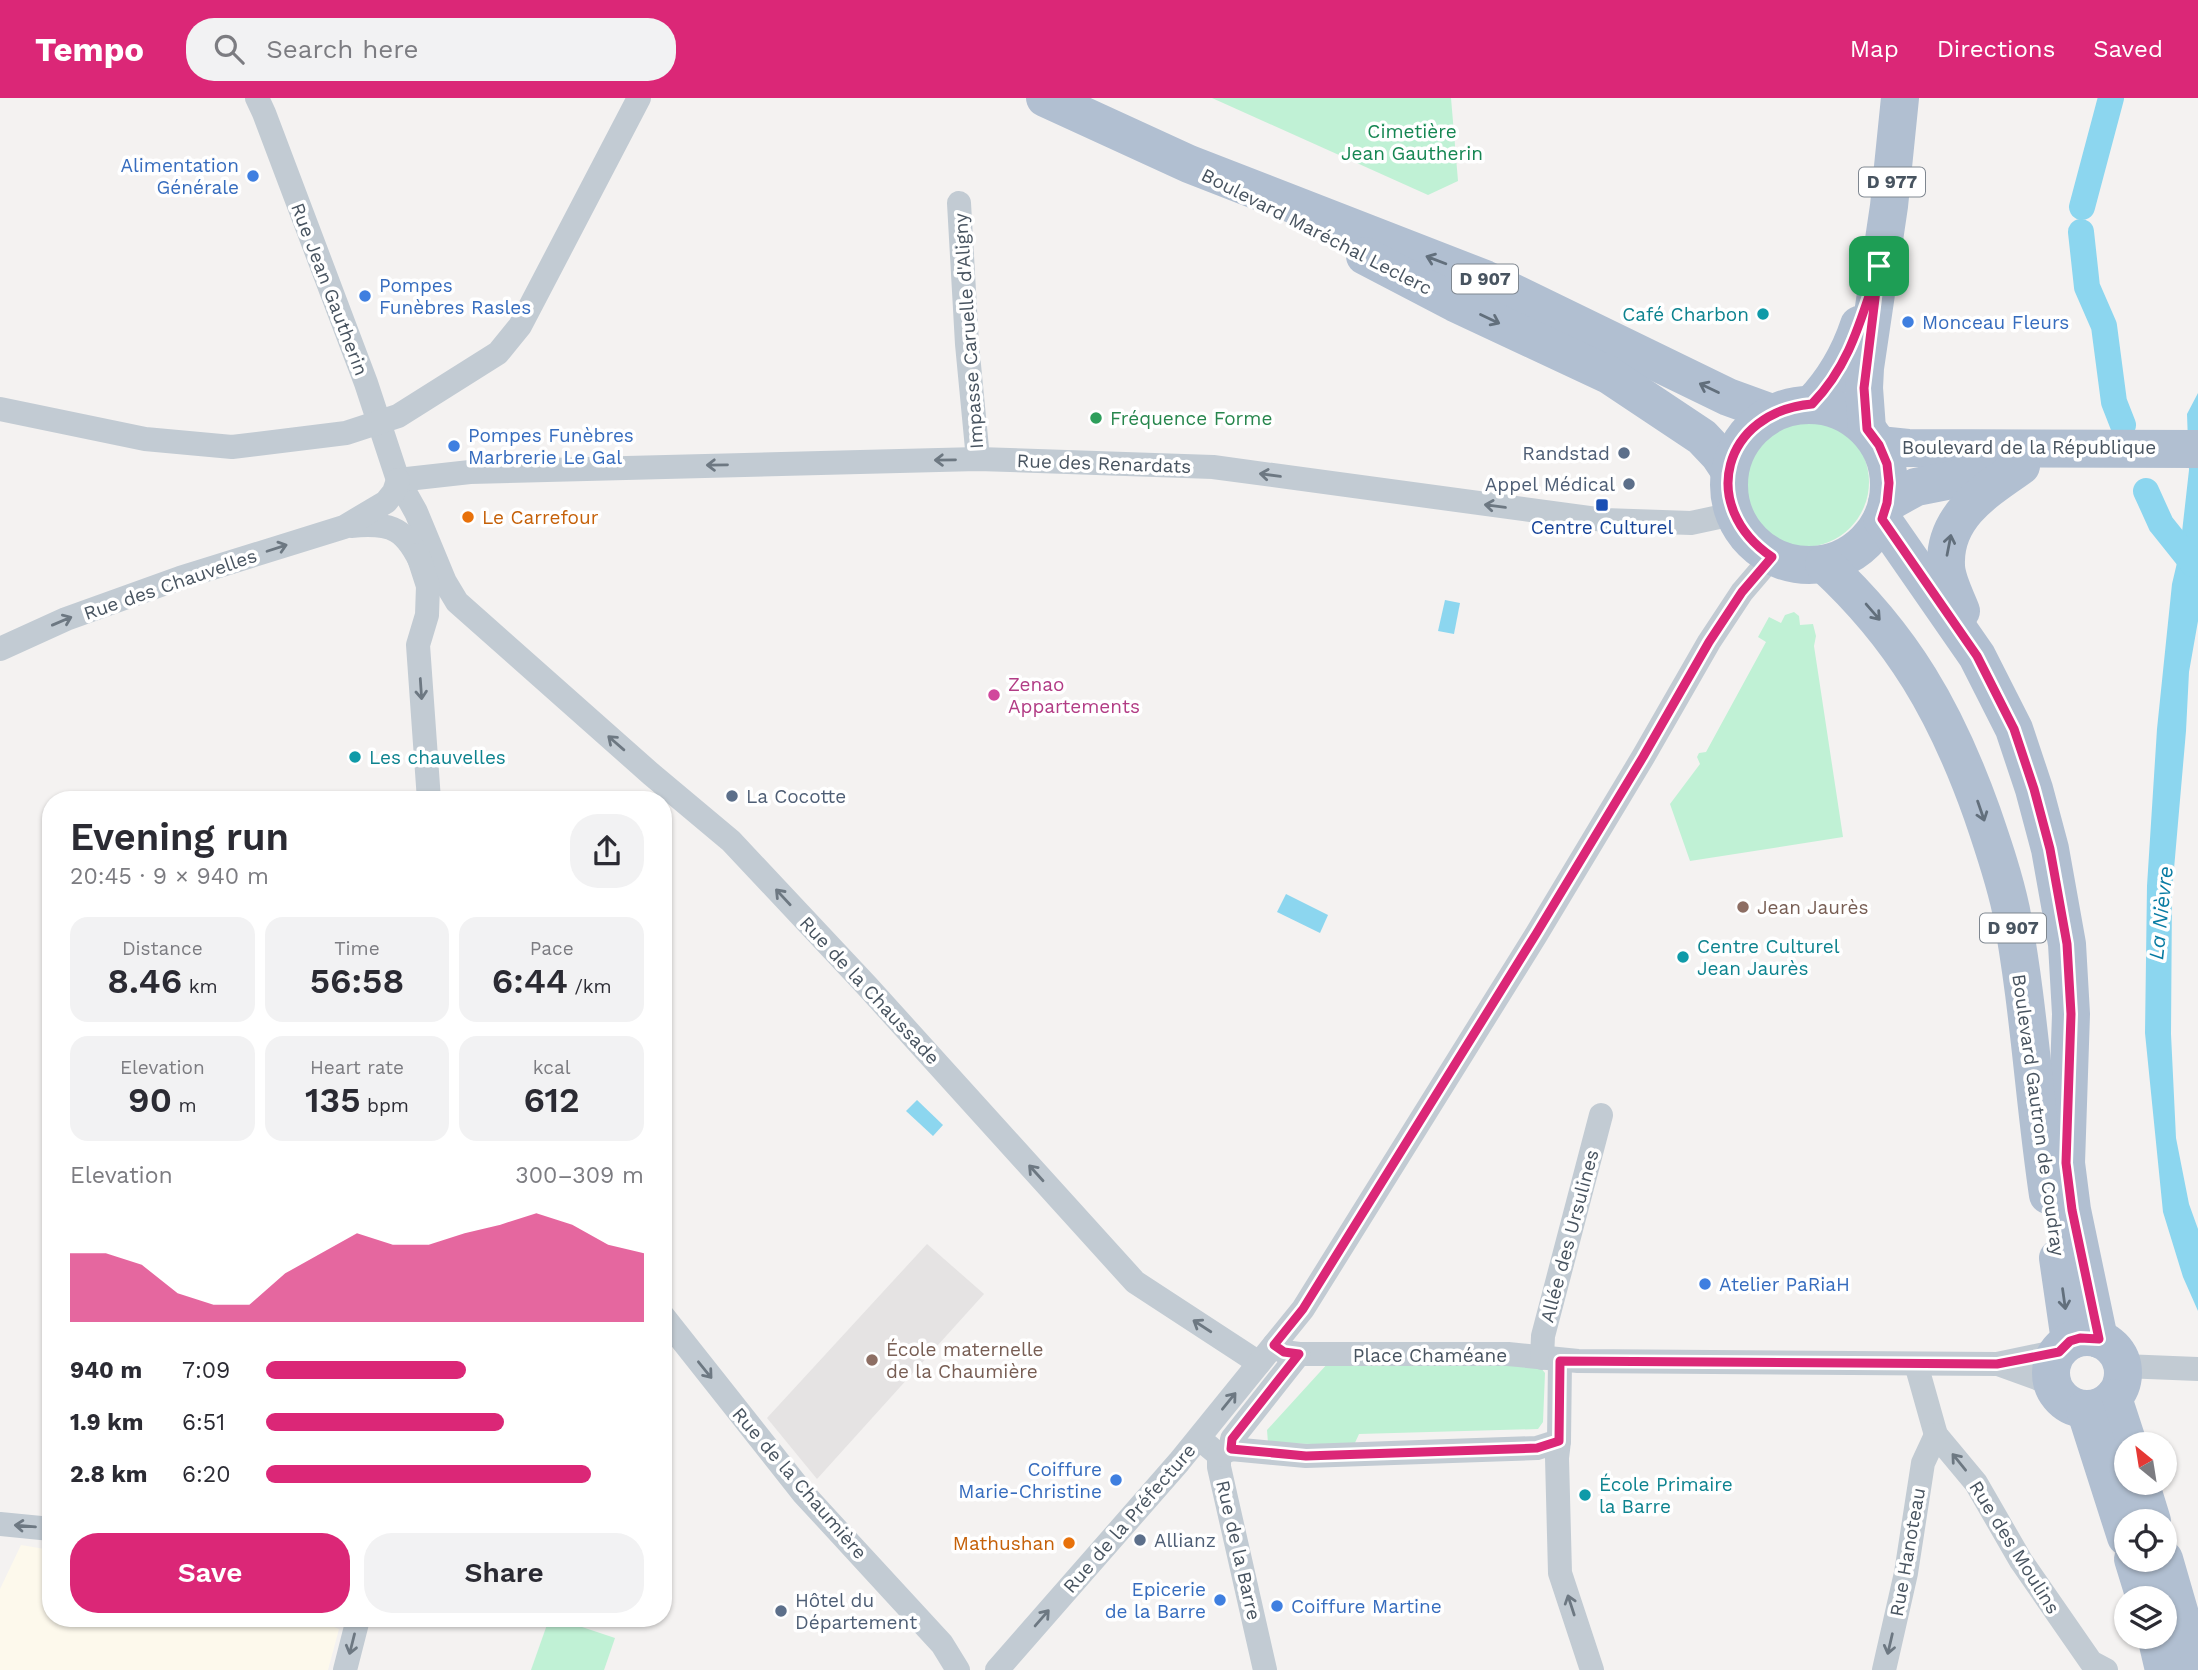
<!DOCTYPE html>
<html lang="en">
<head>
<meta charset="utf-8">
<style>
	:root { --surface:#fff; --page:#f2f2f3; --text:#2b2b33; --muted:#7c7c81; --accent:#db2777 }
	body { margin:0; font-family:"Work Sans",sans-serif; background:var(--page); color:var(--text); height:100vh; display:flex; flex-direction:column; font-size:26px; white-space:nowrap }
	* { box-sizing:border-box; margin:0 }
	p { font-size:23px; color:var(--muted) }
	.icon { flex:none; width:38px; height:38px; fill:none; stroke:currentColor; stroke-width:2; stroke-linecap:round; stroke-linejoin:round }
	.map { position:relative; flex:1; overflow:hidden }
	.drawer { position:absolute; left:42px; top:693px; width:630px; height:836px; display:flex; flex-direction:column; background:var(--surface); border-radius:28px; box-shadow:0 2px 5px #0004 }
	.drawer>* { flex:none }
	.needle { width:46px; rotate:330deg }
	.fabs { position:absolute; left:2114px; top:1334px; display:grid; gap:14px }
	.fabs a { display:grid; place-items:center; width:63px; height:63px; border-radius:50%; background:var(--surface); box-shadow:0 2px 5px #0004; font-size:35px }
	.pin { position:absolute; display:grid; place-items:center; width:60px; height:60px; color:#fff; margin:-30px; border-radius:14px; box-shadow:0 4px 10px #0006 }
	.round { display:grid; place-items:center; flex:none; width:74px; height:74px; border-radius:28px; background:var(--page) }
	.headline { display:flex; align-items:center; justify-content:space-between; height:119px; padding:0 28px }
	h1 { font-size:38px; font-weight:600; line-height:52px }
	.figures { display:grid; grid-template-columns:repeat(3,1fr); gap:10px; height:119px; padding:7px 28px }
	.figures div { display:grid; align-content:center; border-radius:18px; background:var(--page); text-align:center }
	.figures b { font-size:35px; font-weight:600 }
	.figures small { font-size:19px; font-weight:400 }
	.figures p { font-size:19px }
	.chart { height:196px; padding:14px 28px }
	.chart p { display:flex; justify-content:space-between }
	.chart svg { width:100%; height:126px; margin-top:7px; fill:var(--accent); opacity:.7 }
	.button { display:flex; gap:14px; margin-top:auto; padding:14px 28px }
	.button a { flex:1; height:80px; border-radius:28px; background:var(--accent); color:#fff; font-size:28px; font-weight:600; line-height:80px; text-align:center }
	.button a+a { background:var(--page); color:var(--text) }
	ul { padding:0 28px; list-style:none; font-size:23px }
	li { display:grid; grid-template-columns:112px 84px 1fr; align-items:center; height:52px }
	li i { height:18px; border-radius:9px; background:var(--accent) }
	header { display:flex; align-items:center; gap:42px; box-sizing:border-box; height:98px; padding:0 35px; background:var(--accent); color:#fff }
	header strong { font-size:33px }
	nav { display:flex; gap:38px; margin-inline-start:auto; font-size:24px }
	.search { width:490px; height:63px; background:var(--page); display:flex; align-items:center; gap:18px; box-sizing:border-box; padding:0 24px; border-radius:28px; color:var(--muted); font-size:26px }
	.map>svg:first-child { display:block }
</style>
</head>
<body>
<header>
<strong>Tempo</strong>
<div class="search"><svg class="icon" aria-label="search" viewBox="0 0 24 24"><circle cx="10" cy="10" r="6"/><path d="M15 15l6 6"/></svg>Search here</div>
<nav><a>Map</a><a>Directions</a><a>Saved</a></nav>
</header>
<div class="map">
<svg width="2198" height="1572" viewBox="0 0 2198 1572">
	<rect width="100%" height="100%" fill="#f4f2f1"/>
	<polygon fill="#fdf9ec" points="21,1447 51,1452 51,1521 315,1521 339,1531 328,1572 0,1572 0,1491"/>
	<polygon fill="#e5e3e3" points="927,1146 984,1196 817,1381 767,1320"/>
	<g fill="#c0f1d5">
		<polygon points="1212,0 1451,0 1458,83 1428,97"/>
		<circle cx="1804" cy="384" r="65"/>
		<polygon points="1794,514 1799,518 1800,527 1813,526 1816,538 1814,548 1843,739 1690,763 1670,706 1700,666 1697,659 1699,655 1706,654 1766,544 1758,539 1769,519 1781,525 1785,517"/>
		<polygon points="1329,1264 1493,1265 1541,1270 1545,1275 1543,1324 1538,1331 1359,1336 1354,1347 1268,1345 1267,1332"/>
		<polygon points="549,1521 558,1521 615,1540 604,1572 531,1572"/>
	</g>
	<g fill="#8cd6ef">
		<polygon points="2198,295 2198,523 2189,574 2186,633 2172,794 2171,936 2176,1040 2189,1106 2198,1131 2198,1213 2183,1179 2163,1114 2145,935 2147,788 2157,631 2172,486 2180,452 2189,372 2187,316"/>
		<polygon points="1445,502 1460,505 1454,536 1438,533"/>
		<polygon points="1286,796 1328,817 1320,835 1277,814"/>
		<polygon points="917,1002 943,1027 933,1038 906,1013"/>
	</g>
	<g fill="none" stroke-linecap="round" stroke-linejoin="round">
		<g stroke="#8cd6ef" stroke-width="26">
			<polyline points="2082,109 2111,0"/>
			<polyline points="2081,134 2087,189 2104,228 2114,304 2123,327"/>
			<polyline points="2146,393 2161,426 2193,466"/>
		</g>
		<g stroke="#c2cbd3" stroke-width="24">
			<polyline points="257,0 264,15 366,285 398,382 416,414 445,484 457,504 651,676 731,743 867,888 1135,1184 1259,1265"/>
			<polyline points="959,105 967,246 978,361"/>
			<polyline points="0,311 145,341 232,349 346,335 398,318 498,255 520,228 639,0"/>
			<polyline points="398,382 470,374 978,361 1213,369 1604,422 1691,425 1733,416"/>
			<path d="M351,428c42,-4 55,3 72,41"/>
			<polyline points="418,457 428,488 427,517 418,547 429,702"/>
			<polyline points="0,551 66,521 180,480 344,429 386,404 394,394 398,382"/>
			<polyline points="663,1218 803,1395 942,1546 958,1572"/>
			<polyline points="1274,1247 1284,1254 1299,1256 1508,1256 1578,1263 1997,1266 2059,1253"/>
			<polyline points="1542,1260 1543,1238 1601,1017"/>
			<polyline points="1916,1266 1936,1337 1976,1385 2021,1463 2091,1564 2106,1572"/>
			<polyline points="1998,1266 2053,1286"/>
			<polyline points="2123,1268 2198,1271"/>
			<polyline points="1559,1343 1557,1360 1560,1475 1592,1572"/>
			<polyline points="1207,1347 1219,1357 1219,1369 1265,1572"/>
			<polyline points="1231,1351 1232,1341 1299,1256"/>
			<polyline points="1219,1357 1231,1351 1306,1358 1537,1350 1559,1343 1560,1263"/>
			<polyline points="0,1426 51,1431"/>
			<polyline points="345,1572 358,1521"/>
			<polyline points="997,1572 1179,1364 1303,1211 1536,837 1643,659 1709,544 1742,494 1772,459"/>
			<polyline points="1884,1572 1906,1475 1923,1365 1936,1337"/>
		</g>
		<g stroke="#b1bfd1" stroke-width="38">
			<polyline points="1045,0 1189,66 1485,181 1728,299 1772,315"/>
			<polyline points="1365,158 1455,205 1609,277 1702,339 1719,357 1729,372"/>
			<path d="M1812,306c22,-23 37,-49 47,-79"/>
			<circle cx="1809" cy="387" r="80"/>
			<polyline points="1867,331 1864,290 1865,270 1889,108 1900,0"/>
			<polyline points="1879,347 1908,350 2198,351"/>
			<polyline points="1887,405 1916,389 2012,370"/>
			<polyline points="1882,421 1977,558 2014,631 2034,691 2050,751 2067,846 2071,916 2066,1065 2072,1112 2099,1241"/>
			<path d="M1824,466c79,73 122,148 158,249 11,32 22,64 29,97 18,94 23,191 37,285"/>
			<path d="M1961,513c-5,-13 -15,-32 -15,-46 -2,-49 39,-74 75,-99"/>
			<polyline points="2058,1160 2070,1243"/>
			<circle cx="2087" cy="1275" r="36"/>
			<polyline points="2113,1300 2128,1346"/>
			<polyline points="2085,1311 2126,1439"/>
			<polyline points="2140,1384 2152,1423"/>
			<polyline points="2133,1461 2145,1500"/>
			<polyline points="2164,1461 2196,1572"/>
			<polyline points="2156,1538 2164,1572"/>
		</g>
	</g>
	<defs><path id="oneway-shaft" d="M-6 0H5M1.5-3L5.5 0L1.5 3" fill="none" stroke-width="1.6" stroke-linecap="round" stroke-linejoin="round" transform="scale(1.75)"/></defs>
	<g stroke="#626f7c">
		<use href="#oneway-shaft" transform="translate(1436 162) rotate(-159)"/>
		<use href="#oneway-shaft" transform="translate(1490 221) rotate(25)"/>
		<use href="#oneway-shaft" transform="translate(1709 290) rotate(-154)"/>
		<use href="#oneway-shaft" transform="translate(1949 447) rotate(-79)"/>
		<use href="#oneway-shaft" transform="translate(1873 514) rotate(49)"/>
		<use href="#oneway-shaft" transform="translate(1981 713) rotate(71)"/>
		<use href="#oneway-shaft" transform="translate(2064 1201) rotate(82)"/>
	</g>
	<g stroke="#6d7882">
		<use href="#oneway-shaft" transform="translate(945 362) rotate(179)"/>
		<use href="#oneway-shaft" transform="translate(717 367) rotate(179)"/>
		<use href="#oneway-shaft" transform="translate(1270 377) rotate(-172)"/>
		<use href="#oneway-shaft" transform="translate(1495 408) rotate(-172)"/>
		<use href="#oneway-shaft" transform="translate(277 450) rotate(-18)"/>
		<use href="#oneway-shaft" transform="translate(62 523) rotate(-23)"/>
		<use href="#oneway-shaft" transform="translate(421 591) rotate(86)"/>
		<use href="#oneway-shaft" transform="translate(616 645) rotate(-139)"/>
		<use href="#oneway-shaft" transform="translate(783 799) rotate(-133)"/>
		<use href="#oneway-shaft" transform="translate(1036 1075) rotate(-132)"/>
		<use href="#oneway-shaft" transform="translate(1202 1228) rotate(-147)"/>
		<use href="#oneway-shaft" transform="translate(705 1272) rotate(51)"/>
		<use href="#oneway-shaft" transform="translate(1229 1303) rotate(-51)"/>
		<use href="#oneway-shaft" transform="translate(1959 1364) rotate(-129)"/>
		<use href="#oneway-shaft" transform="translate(25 1428) rotate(-175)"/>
		<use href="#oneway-shaft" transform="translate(1571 1507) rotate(-108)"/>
		<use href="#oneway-shaft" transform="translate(1042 1520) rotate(-49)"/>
		<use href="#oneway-shaft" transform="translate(352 1546) rotate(104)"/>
		<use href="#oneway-shaft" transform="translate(1890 1546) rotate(103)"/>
	</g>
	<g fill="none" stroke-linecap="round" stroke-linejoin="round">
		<defs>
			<path id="route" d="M1879,168l-15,122 3,41 12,16 8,19 2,19 -2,20 -5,16 95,137 37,73 20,60 16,60 17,95 4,70 -5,149 6,47 27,129 -19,-1 -10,3 -11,11 -62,12 -437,-3 -1,80 -22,7 -231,8 -75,-7 1,-10 67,-85 -15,-2 -10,-7 29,-36 233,-375 107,-177 66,-115 33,-50 30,-35c-75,-51 -49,-145 40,-153 39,-40 49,-86 67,-138z"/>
		</defs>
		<use href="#route" stroke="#fff" stroke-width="14"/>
		<use href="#route" stroke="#db2777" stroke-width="9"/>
	</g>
	<g fill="#3f7fe0" stroke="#fff" stroke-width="2.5">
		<circle cx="253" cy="78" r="7"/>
		<circle cx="365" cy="198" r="7"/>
		<circle cx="1908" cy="224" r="7"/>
		<circle cx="454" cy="348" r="7"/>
		<circle cx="1705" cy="1186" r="7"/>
		<circle cx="1116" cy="1382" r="7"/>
		<circle cx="1220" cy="1502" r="7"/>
		<circle cx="1277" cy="1508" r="7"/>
	</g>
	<g fill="#0f9aa8" stroke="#fff" stroke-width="2.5">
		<circle cx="1763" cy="216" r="7"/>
		<circle cx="355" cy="659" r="7"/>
		<circle cx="1683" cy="859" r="7"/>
		<circle cx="1585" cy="1397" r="7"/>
	</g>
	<circle fill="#2e9e5b" stroke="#fff" stroke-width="2.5" cx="1096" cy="320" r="7"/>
	<g fill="#5c6f8a" stroke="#fff" stroke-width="2.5">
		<circle cx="1624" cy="355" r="7"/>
		<circle cx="1629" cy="386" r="7"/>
		<circle cx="732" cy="698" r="7"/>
		<circle cx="1140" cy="1442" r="7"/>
		<circle cx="781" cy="1513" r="7"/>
	</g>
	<rect fill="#1a4fb4" stroke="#fff" stroke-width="2.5" x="1595" y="400" width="14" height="14" rx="3.5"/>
	<g fill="#e8710a" stroke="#fff" stroke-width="2.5">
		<circle cx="468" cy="419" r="7"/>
		<circle cx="1069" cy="1445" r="7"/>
	</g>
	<circle fill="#d1479c" stroke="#fff" stroke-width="2.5" cx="994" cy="597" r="7"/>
	<g fill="#8d6e63" stroke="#fff" stroke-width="2.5">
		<circle cx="1743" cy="809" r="7"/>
		<circle cx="872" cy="1262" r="7"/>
	</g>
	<g text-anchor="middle" stroke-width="7" stroke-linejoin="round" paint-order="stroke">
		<g fill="#fff" stroke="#7f8790" stroke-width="2">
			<rect x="1859" y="69.5" width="66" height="29" rx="5"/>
			<rect x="1452" y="166.5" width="66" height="29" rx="5"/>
			<rect x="1980" y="815.5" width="66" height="29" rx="5"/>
		</g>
		<g font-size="18" font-weight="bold" fill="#485460">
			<text x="1892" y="90">D 977</text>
			<text x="1485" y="187">D 907</text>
			<text x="2013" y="836">D 907</text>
		</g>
		<g font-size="19" fill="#158652" stroke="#fff">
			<text x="1412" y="40">Cimetière<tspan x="1412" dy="22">Jean Gautherin</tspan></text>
		</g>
		<g font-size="19" fill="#366cbe" stroke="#fff" text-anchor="start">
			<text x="239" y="74" text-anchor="end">Alimentation<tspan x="239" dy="22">Générale</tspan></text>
			<text x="379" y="194">Pompes<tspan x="379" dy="22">Funèbres Rasles</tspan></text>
			<text x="1922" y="231">Monceau Fleurs</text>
			<text x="468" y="344">Pompes Funèbres<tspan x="468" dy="22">Marbrerie Le Gal</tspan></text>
			<text x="1719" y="1193">Atelier PaRiaH</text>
			<text x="1102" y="1378" text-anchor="end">Coiffure<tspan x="1102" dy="22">Marie-Christine</tspan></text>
			<text x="1206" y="1498" text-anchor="end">Epicerie<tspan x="1206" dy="22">de la Barre</tspan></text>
			<text x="1291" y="1515">Coiffure Martine</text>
		</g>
		<g font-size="19" fill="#485460" stroke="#fff">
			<text transform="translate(1317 133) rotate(27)" y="7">Boulevard Maréchal Leclerc</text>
			<text transform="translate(330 191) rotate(69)" y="7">Rue Jean Gautherin</text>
			<text transform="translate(968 233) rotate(-94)" y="7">Impasse Caruelle d'Aligny</text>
			<text x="2029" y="356">Boulevard de la République</text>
			<text transform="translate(1104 365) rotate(2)" y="7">Rue des Renardats</text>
			<text transform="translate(170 486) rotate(-19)" y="7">Rue des Chauvelles</text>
			<text transform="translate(870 892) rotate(47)" y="7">Rue de la Chaussade</text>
			<text transform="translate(2039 1017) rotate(82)" y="7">Boulevard Gautron de Coudray</text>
			<text transform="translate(1569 1138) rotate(-75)" y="7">Allée des Ursulines</text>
			<text x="1430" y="1264">Place Chaméane</text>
			<text transform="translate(800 1385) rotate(49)" y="7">Rue de la Chaumière</text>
			<text transform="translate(1129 1420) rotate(-49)" y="7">Rue de la Préfecture</text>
			<text transform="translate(2015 1449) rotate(58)" y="7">Rue des Moulins</text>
			<text transform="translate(1239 1452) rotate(77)" y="7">Rue de la Barre</text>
			<text transform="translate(1907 1454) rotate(-80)" y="7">Rue Hanoteau</text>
		</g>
		<g font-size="19" fill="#0d838f" stroke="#fff" text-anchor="start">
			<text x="1749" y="223" text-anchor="end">Café Charbon</text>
			<text x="369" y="666">Les chauvelles</text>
			<text x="1697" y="855">Centre Culturel<tspan x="1697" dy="22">Jean Jaurès</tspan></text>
			<text x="1599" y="1393">École Primaire<tspan x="1599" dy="22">la Barre</tspan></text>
		</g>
		<g font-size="19" fill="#27864d" stroke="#fff" text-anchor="start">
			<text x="1110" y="327">Fréquence Forme</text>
		</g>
		<g font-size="19" fill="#4e5e75" stroke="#fff" text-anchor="start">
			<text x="1610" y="362" text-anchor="end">Randstad</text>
			<text x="1615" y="393" text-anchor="end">Appel Médical</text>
			<text x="746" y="705">La Cocotte</text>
			<text x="1154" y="1449">Allianz</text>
			<text x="795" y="1509">Hôtel du<tspan x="795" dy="22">Département</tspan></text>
		</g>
		<g font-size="19" fill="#c56008" stroke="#fff" text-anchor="start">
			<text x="482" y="426">Le Carrefour</text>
			<text x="1055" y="1452" text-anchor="end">Mathushan</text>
		</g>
		<g font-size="19" fill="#164399" stroke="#fff">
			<text x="1602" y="436">Centre Culturel</text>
		</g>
		<g font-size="19" fill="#b23c85" stroke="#fff" text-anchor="start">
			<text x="1008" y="593">Zenao<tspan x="1008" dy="22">Appartements</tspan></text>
		</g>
		<g font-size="19" fill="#785e54" stroke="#fff" text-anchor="start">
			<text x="1757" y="816">Jean Jaurès</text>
			<text x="886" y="1258">École maternelle<tspan x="886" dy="22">de la Chaumière</tspan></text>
		</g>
		<g font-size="21" font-style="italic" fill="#097ca3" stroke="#fff">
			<text transform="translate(2161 815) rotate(-84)" y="7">La Nièvre</text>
		</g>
	</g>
</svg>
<div class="fabs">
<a><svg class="needle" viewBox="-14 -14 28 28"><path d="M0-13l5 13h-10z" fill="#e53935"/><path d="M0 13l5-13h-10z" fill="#7c7c81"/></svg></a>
<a><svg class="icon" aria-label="locate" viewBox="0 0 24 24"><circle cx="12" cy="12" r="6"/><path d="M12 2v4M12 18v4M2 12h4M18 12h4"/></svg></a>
<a><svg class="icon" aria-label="layers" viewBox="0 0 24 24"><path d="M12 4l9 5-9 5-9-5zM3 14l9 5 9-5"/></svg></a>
</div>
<div class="pin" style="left:1879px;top:168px;background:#1e9e55"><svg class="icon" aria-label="arrive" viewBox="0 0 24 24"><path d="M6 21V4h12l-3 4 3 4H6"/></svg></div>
<section class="drawer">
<div class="headline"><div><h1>Evening run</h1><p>20:45 · 9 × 940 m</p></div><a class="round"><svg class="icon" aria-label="share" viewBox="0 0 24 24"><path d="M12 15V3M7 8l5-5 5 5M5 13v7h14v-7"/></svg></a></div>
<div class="figures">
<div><p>Distance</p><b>8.46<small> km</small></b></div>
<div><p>Time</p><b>56:58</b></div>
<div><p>Pace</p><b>6:44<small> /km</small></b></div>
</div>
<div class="figures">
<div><p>Elevation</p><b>90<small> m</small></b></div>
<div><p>Heart rate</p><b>135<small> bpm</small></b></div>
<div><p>kcal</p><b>612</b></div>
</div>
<div class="chart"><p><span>Elevation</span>300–309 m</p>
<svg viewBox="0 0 160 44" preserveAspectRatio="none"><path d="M0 44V20L10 20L20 24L30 34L40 38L50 38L60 27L70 20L80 13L90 17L100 17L110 13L120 10L130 6L140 10L150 17L160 20V44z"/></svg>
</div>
<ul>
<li><b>940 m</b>7:09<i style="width:53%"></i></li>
<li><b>1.9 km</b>6:51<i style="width:63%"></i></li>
<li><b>2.8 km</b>6:20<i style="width:86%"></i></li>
</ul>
<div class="button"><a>Save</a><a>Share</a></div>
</section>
</div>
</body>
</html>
